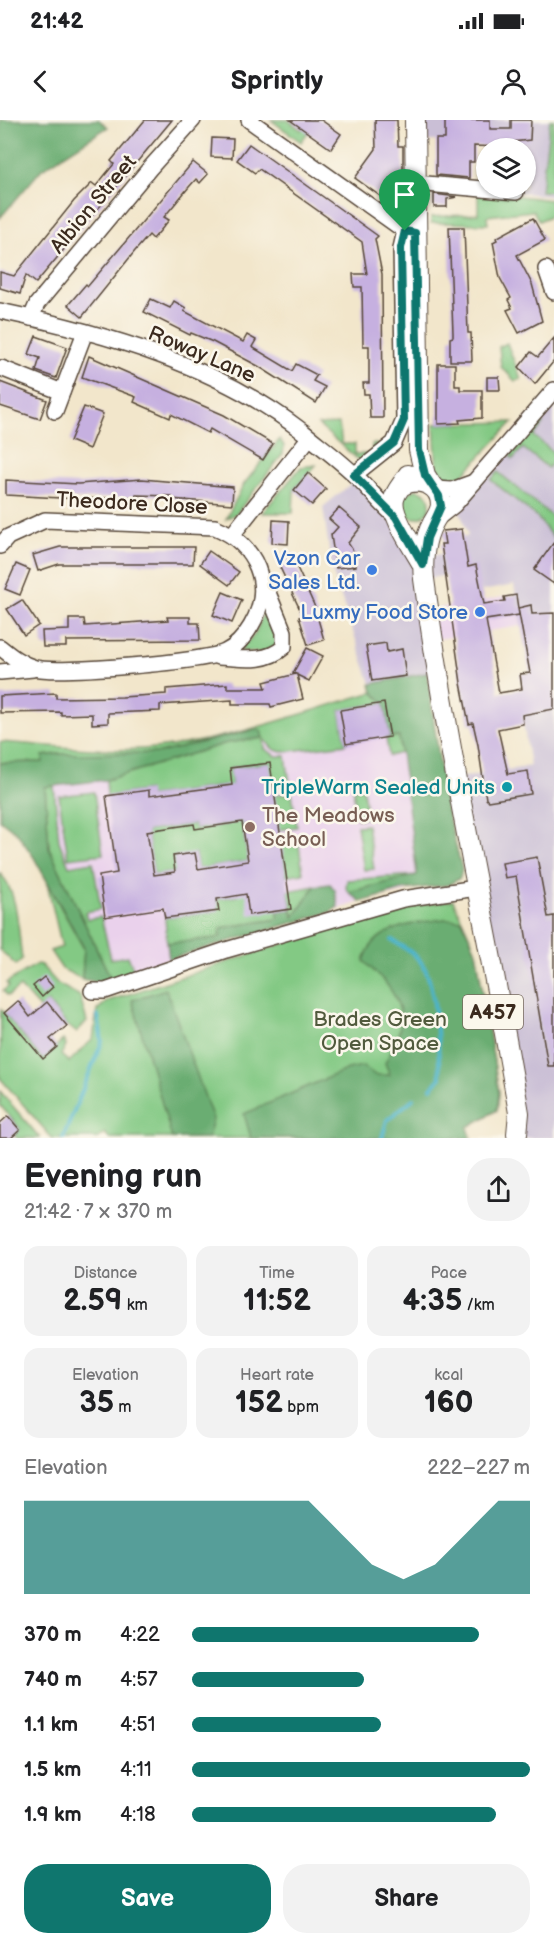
<!DOCTYPE html>
<html lang="en">
<head>
<meta charset="utf-8">
<style>
	:root { --surface:#fff; --page:#f2f2f2; --text:#202124; --muted:#757577; --accent:#0f766e }
	body { margin:0; font-family:"Balsamiq Sans",sans-serif; background:var(--page); color:var(--text); height:100vh; display:flex; flex-direction:column; font-size:22px; white-space:nowrap }
	* { box-sizing:border-box; margin:0 }
	p { font-size:20px; color:var(--muted) }
	.icon { flex:none; width:33px; height:33px; fill:none; stroke:currentColor; stroke-width:2; stroke-linecap:round; stroke-linejoin:round }
	.map { position:relative; height:1018px; overflow:hidden }
	.sheet { display:flex; flex-direction:column; background:var(--surface); flex:1 }
	.sheet>* { flex:none }
	.fabs { position:absolute; left:476px; top:18px; display:grid; gap:12px }
	.fabs a { display:grid; place-items:center; width:60px; height:60px; border-radius:50%; background:var(--surface); box-shadow:0 2px 4px #0004; font-size:30px }
	.pin { position:absolute; display:grid; place-items:center; width:51px; height:51px; color:#fff; margin:-62px -26px; border-radius:50% 50% 50% 0; rotate:-45deg; box-shadow:0 0 6px #0007 }
	.pin .icon { rotate:45deg }
	.round { display:grid; place-items:center; flex:none; width:63px; height:63px; border-radius:24px; background:var(--page) }
	.summary { display:flex; align-items:center; justify-content:space-between; height:102px; padding:0 24px }
	h1 { font-size:33px; font-weight:800; line-height:45px }
	.figures { display:grid; grid-template-columns:repeat(3,1fr); gap:9px; height:102px; padding:6px 24px }
	.figures div { display:grid; align-content:center; border-radius:15px; background:var(--page); text-align:center }
	.figures b { font-size:30px; font-weight:800 }
	.figures small { font-size:16px; font-weight:400 }
	.figures p { font-size:16px }
	.chart { height:168px; padding:12px 24px }
	.chart p { display:flex; justify-content:space-between }
	.chart svg { width:100%; height:108px; margin-top:6px; fill:var(--accent); opacity:.7 }
	.action { display:flex; gap:12px; margin-top:auto; padding:12px 24px }
	.action a { flex:1; height:69px; border-radius:24px; background:var(--accent); color:#fff; font-size:24px; font-weight:800; line-height:69px; text-align:center }
	.action a+a { background:var(--page); color:var(--text) }
	ul { padding:0 24px; list-style:none; font-size:20px }
	li { display:grid; grid-template-columns:96px 72px 1fr; align-items:center; height:45px }
	li i { height:15px; border-radius:8px; background:var(--accent) }
	.status { display:flex; justify-content:space-between; align-items:center; height:42px; padding:0 30px; background:var(--surface); direction:ltr }
	.status svg { height:16px; fill:currentColor }
	header { display:flex; justify-content:space-between; align-items:center; height:78px; padding:0 24px; background:var(--surface); font-size:27px; font-weight:800 }
	.map>svg:first-child { display:block }
</style>
</head>
<body>
<div class="status"><b>21:42</b><svg viewBox="0 0 49 12"><path d="M0 12V9h3v3zM5 12V6h3v6zM10 12V3h3v9zM15 12V0h3v12zM26 1h20v11H26zM47 4h2v5h-2z"/></svg></div>
<header><svg class="icon" aria-label="back" viewBox="0 0 24 24"><path d="M15 5l-7 7 7 7"/></svg>Sprintly<svg class="icon" aria-label="person" viewBox="0 0 24 24"><circle cx="12" cy="8" r="4"/><path d="M4 21q1-7 8-7t8 7"/></svg></header>
<div class="map">
<svg width="554" height="1018" viewBox="0 0 554 1018">
	<rect width="100%" height="100%" fill="#fbf7ec"/>
	<filter id="ink" filterUnits="userSpaceOnUse"><feTurbulence type="fractalNoise" baseFrequency=".0167" numOctaves="2"/><feDisplacementMap in="SourceGraphic" scale="12" xChannelSelector="R" yChannelSelector="G"/><feConvolveMatrix kernelMatrix="1 2 1 2 8 2 1 2 1" color-interpolation-filters="sRGB"/></filter>
	<filter id="wash" filterUnits="userSpaceOnUse"><feTurbulence type="fractalNoise" baseFrequency=".008" numOctaves="4" result="noise"/><feDisplacementMap in="SourceGraphic" scale="24" xChannelSelector="R" yChannelSelector="G"/><feGaussianBlur stdDeviation="1.35" result="paint"/><feColorMatrix in="noise" values="0 0 0 0 0 0 0 0 0 0 0 0 0 0 0 0 0 1.4 0 .05"/><feComposite in="paint" operator="in"/></filter>
	<g filter="url(#wash)">
		<rect width="100%" height="100%" fill="#f2e6cb"/>
		<g fill="#ead1ec">
			<polygon points="516,475 521,506 432,520 428,490"/>
			<polygon points="384,583 446,687 462,749 448,765 421,768 361,782 150,845 111,859 49,728 45,667 106,660 227,623 263,618 340,590"/>
		</g>
		<g fill="#cabfd6">
			<polygon points="415,0 554,0 554,77 510,71 510,68 525,68 525,28 518,28 518,23 503,23 502,27 484,26 483,19 415,22"/>
			<polygon points="547,278 554,285 554,1018 518,1018 457,658 530,646 522,595 537,592 514,465 482,471 476,450 425,459 437,552 371,564 332,450 323,387 358,358 422,437 461,431 465,429 463,417 468,416 467,411 461,394 450,377"/>
		</g>
		<g fill="#83c984" stroke="#5f7a51" stroke-width="1.5">
			<polygon points="271,0 288,0 301,10 309,0 317,0 301,22"/>
			<polygon points="550,0 554,0 554,72 541,71"/>
			<polygon points="478,71 551,80 554,94 539,101 533,91 487,96 488,104 431,103 431,97 478,94"/>
			<polygon points="507,223 521,259 515,261 501,247 499,227"/>
			<polygon points="540,301 543,304 534,316 554,333 554,341 548,348 523,328 513,339 510,336"/>
			<polygon points="513,302 461,357 448,358 437,350 434,304"/>
			<polygon points="339,304 342,324 355,324 355,334 372,334 372,324 377,324 382,330 363,344 318,305"/>
			<polygon points="280,319 284,326 283,334 237,393 226,399 244,364"/>
			<polygon points="316,345 294,370 293,393 262,393 301,347"/>
			<polygon points="498,352 554,398 554,419 537,397 491,360"/>
			<circle cx="416" cy="384" r="14"/>
			<polygon points="264,492 269,494 279,513 278,524 263,533 241,531 242,527 255,514"/>
			<path d="M427,553l-43,30 -44,7 6,34 -65,8 -8,-3 -9,-10 1,10 11,7h10l4,28 -17,2 -4,-23 -39,5 3,23 -10,-5 -74,10 -1,-6 -41,6 -1,-16 121,-37 36,-5 -10,-8 -94,23 -100,1 -16,2v6l-43,1v-21c47,3 95,10 142,7 73,-4 160,-36 231,-57l-2,-8z"/>
			<polygon points="399,617 401,633 389,636 386,618"/>
			<polygon points="54,666 59,721 69,746 93,742 101,789 85,792 87,799 101,797 111,839 128,836 134,851 111,859 49,728 45,667"/>
			<polygon points="363,668 367,698 357,699 353,669"/>
			<polygon points="94,672 103,734 68,738 59,676"/>
			<polygon points="292,673 297,707 279,710 274,675"/>
			<polygon points="241,697 248,741 198,749 195,733 175,752 154,755 147,711 194,704 195,709 225,705"/>
			<polygon points="367,705 374,749 364,750 357,706"/>
			<polygon points="298,719 303,753 286,756 281,721"/>
			<path d="M0,753c19,21 18,58 22,86l-6,6 -16,-15z"/>
			<polygon points="417,755 349,772 346,768 347,760"/>
			<polygon points="47,763 84,829 82,859 62,849 50,831 62,827"/>
			<polygon points="315,766 294,797 288,771"/>
			<polygon points="246,768 278,791 278,799 221,808 220,818 167,823 165,798 218,791 217,779 237,776"/>
			<polygon points="453,780 476,831 499,973 497,990 468,1007 461,1018 109,1018 105,1013 98,1018 52,1018 0,958 1,889 42,939 63,920 66,925 61,935 69,942 93,919 97,890 108,881 383,791"/>
			<polygon points="37,844 41,845 58,864 80,876 87,902 76,912 67,905 48,882 40,889 20,867 8,876 3,871 9,866 6,863"/>
			<polygon points="0,971 40,1018 17,1018 14,1015 20,1009 0,985"/>
		</g>
		<g fill="#6aad72" stroke="#526c48" stroke-width="1.5">
			<polygon points="0,0 99,0 108,7 42,49 0,98"/>
			<polygon points="427,553 446,687 462,749 460,758 448,765 402,770 361,782 349,772 417,755 399,617 390,617 384,583 373,572 371,564"/>
			<polygon points="253,610 261,610 263,618 227,623 106,660 45,667 49,728 111,859 100,863 82,859 84,828 33,736 17,713 0,700 0,643 43,642 43,636 59,634 159,633"/>
			<polygon points="330,764 335,770 338,787 330,792 169,839 167,823 220,818 221,808 278,799 278,791 291,789 294,797 315,766"/>
			<path d="M445,799l17,1 14,31 23,142 -2,17 -29,17 3,11h-220l-7,-24 104,-45 15,-3 12,9h15l-5,-12c17,-32 25,-51 -1,-82 -6,-7 -14,-13 -20,-20 9,-35 51,-38 81,-42z"/>
			<polygon points="166,869 213,999 208,1018 172,1018 132,880"/>
		</g>
		<g fill="none" stroke-linecap="round" stroke-linejoin="round">
			<g stroke="#4cb4ca" stroke-width="4">
				<path d="M392,820c12,8 25,14 32,27 13,25 14,82 16,111l-9,10"/>
				<polyline points="63,1018 102,922 98,896"/>
				<polyline points="382,1018 387,1000 413,979"/>
			</g>
		</g>
		<g id="blocks">
			<g fill="#c6b0e0" fill-rule="evenodd">
				<polygon points="145,0 172,0 36,163 26,155 20,174 0,168 0,152 14,156 74,81 92,63 96,66 114,44 111,41"/>
				<polygon points="290,0 321,0 341,14 331,29"/>
				<polygon points="375,0 397,0 398,26 403,26 403,85 394,86 355,58 376,29"/>
				<polygon points="445,0 490,0 490,9 511,9 511,0 531,0 530,20 503,23 502,27 474,26 474,42 469,42 469,58 436,55 436,19 445,19"/>
				<polygon points="212,18 233,19 232,38 211,37"/>
				<polygon points="249,24 378,116 375,119 382,154 383,298 370,298 369,274 364,274 363,263 369,263 369,226 363,226 362,167 354,167 353,154 367,154 362,122 259,49 255,53 237,40"/>
				<polygon points="193,42 208,54 200,63 196,59 189,67 164,97 169,100 160,111 153,119 149,115 135,131 82,197 68,185 86,164 88,166"/>
				<polygon points="434,74 457,77 447,79 447,87 434,87"/>
				<polygon points="533,98 545,120 517,135 532,164 542,201 519,213 507,190 512,188 508,180 511,178 500,158 493,122 497,120 496,118"/>
				<polygon points="449,107 464,107 468,213 471,213 472,241 450,241 450,218 453,217 453,213"/>
				<polygon points="151,179 170,188 174,181 186,188 184,191 243,222 247,215 256,220 252,227 292,251 296,244 317,255 313,261 325,267 316,283 258,246 213,222 191,213 190,215 144,192"/>
				<polygon points="36,216 67,227 56,258 36,251 40,238 29,234"/>
				<polygon points="554,218 554,241 535,264 519,247 531,232 538,237"/>
				<polygon points="89,236 224,295 273,324 263,340 210,309 208,313 171,294 170,298 134,282 136,277 82,257"/>
				<polygon points="438,244 455,244 455,266 460,266 460,270 482,270 482,298 459,300 460,303 438,304"/>
				<polygon points="487,257 499,257 500,270 487,270"/>
				<polygon points="0,262 47,280 40,299 0,286"/>
				<polygon points="84,287 103,294 89,329 70,321"/>
				<polygon points="308,353 326,369 312,385 294,370"/>
				<polygon points="142,359 233,367 232,384 171,379 172,376 136,375 136,377 79,379 6,375 6,360 78,364"/>
				<polygon points="339,388 361,407 348,423 354,432 356,446 336,448 331,415 338,407 329,399"/>
				<polygon points="273,400 289,401 288,424 272,423"/>
				<polygon points="462,409 468,447 476,445 484,484 505,481 504,477 516,475 519,495 486,500 499,573 522,569 520,554 530,553 518,488 531,485 532,494 554,493 554,589 522,595 523,604 498,609 508,654 528,651 531,674 488,681 486,679 478,625 473,603 469,604 461,563 441,424 445,424 443,411"/>
				<polygon points="554,422 554,464 534,450"/>
				<polygon points="60,427 194,427 193,444 59,444 38,451 33,435"/>
				<polygon points="209,431 239,452 229,465 200,444"/>
				<polygon points="290,432 314,485 324,520 308,525 299,497 303,496 276,439"/>
				<polygon points="16,444 30,450 20,475 5,469"/>
				<polygon points="223,472 242,480 232,503 213,495"/>
				<polygon points="22,480 39,505 24,515 7,489"/>
				<polygon points="167,497 190,497 190,503 199,503 200,520 66,521 66,527 43,527 42,511 69,510 69,499 84,499 85,506 168,500"/>
				<polygon points="386,523 387,532 402,529 406,556 372,561 366,526"/>
				<polygon points="307,528 323,536 309,561 297,555 303,579 271,587 270,584 232,584 232,580 160,585 160,591 108,593 108,603 92,604 92,594 61,595 61,592 0,593 0,576 56,573 56,578 122,577 166,574 166,569 227,564 227,568 266,568 264,562 296,554 293,553"/>
				<polygon points="384,583 390,617 346,624 340,590"/>
				<path d="M270,643l21,146 -42,6 -3,-21 -29,5 2,12 -54,7 -2,-10 -58,9 -6,-41 18,-3 -11,-77 43,-6v6l83,-11 -2,-17zM242,702l6,39 -50,8 -3,-16 -22,3 2,16 -21,3 -7,-44 47,-7 1,5z"/>
				<polygon points="537,737 548,797 554,796 554,946 548,946 516,756 505,758 502,743"/>
				<polygon points="44,857 53,867 42,877 33,866"/>
				<polygon points="18,881 30,897 47,882 67,906 50,919 57,927 43,939 4,893"/>
				<polygon points="8,996 20,1010 11,1018 0,1018 0,1003"/>
			</g>
		</g>
	</g>
	<g filter="url(#ink)">
		<use href="#blocks" fill-opacity="0" stroke="#564638" stroke-width="1.5"/>
		<g fill="none" stroke-linecap="round" stroke-linejoin="round">
			<defs>
				<g id="minor">
					<polyline points="249,0 405,111 415,113"/>
					<polyline points="415,63 516,72"/>
					<polyline points="546,149 554,172"/>
					<path d="M0,191c104,22 217,54 302,120 18,15 39,30 56,47 13,13 24,27 38,39"/>
					<polyline points="31,198 37,184 150,48 193,0"/>
					<polyline points="1,248 62,272"/>
					<polyline points="55,291 85,212"/>
					<polyline points="354,355 394,323 404,300 401,128 405,111"/>
					<polyline points="435,369 452,370 474,362"/>
					<polyline points="435,400 454,385 554,270"/>
					<polyline points="232,415 309,318"/>
					<path d="M0,426l8,-9 37,-17 170,7c41,17 60,59 36,99 -6,10 -15,21 -26,26 -20,10 -169,22 -190,16 -14,-4 -24,-12 -35,-21"/>
					<path d="M218,537c23,1 47,7 66,-10v-15l-20,-49"/>
					<polyline points="0,552 33,549"/>
					<polyline points="92,871 105,871 226,830 403,779 476,768"/>
				</g>
				<g id="major">
					<polyline points="415,0 419,330 425,355 432,366"/>
					<path d="M408,355c-4,8 -12,15 -14,24 -4,16 21,51 29,66"/>
					<path d="M403,365c16,-8 38,-1 38,20 -1,8 -5,12 -8,18 -9,16 -11,38 -9,56 24,179 65,355 95,534l-2,21"/>
				</g>
			</defs>
			<use href="#minor" stroke="#564638" stroke-width="18"/>
			<use href="#major" stroke="#564638" stroke-width="22"/>
			<use href="#minor" stroke="#fff" stroke-width="15"/>
			<use href="#major" stroke="#fff" stroke-width="20"/>
		</g>
	</g>
	<g fill="none" stroke-linecap="round" stroke-linejoin="round" filter="url(#ink)">
		<defs>
			<polygon id="route" points="405,111 415,113 419,330 425,355 439,376 441,386 427,418 423,445 396,397 354,355 394,323 404,300 401,128"/>
		</defs>
		<use href="#route" stroke="#fff" stroke-width="12"/>
		<use href="#route" stroke="#0f766e" stroke-width="8"/>
	</g>
	<g fill="#3f7fe0" stroke="#fbf7ec" stroke-width="2">
		<circle cx="372" cy="450" r="6"/>
		<circle cx="480" cy="492" r="6"/>
	</g>
	<circle fill="#0f9aa8" stroke="#fbf7ec" stroke-width="2" cx="507" cy="667" r="6"/>
	<circle fill="#8d6e63" stroke="#fbf7ec" stroke-width="2" cx="250" cy="707" r="6"/>
	<g text-anchor="middle" stroke-width="5" stroke-linejoin="round" paint-order="stroke">
		<rect fill="#fbf7ec" stroke="#75685c" stroke-width="1.5" x="463" y="875" width="60" height="34" rx="4.5"/>
		<g font-size="20" font-weight="bold" fill="#3b2a1e">
			<text x="493" y="899">A457</text>
		</g>
		<g font-size="21" fill="#3b2a1e" stroke="#fbf7ec">
			<text transform="translate(93 84) rotate(-50)" y="7">Albion Street</text>
			<text transform="translate(202 234) rotate(23)" y="7">Roway Lane</text>
			<text transform="translate(132 383) rotate(3)" y="7">Theodore Close</text>
		</g>
		<g font-size="21" fill="#366cbe" stroke="#fbf7ec" text-anchor="end">
			<text x="360" y="445">Vzon Car<tspan x="360" dy="24">Sales Ltd.</tspan></text>
			<text x="468" y="499">Luxmy Food Store</text>
		</g>
		<g font-size="21" fill="#0d838f" stroke="#fbf7ec" text-anchor="end">
			<text x="495" y="674">TripleWarm Sealed Units</text>
		</g>
		<g font-size="21" fill="#785e54" stroke="#fbf7ec" text-anchor="start">
			<text x="262" y="702">The Meadows<tspan x="262" dy="24">School</tspan></text>
		</g>
		<g font-size="21" fill="#515a3d" stroke="#fbf7ec">
			<text x="380" y="906">Brades Green<tspan x="380" dy="24">Open Space</tspan></text>
		</g>
	</g>
</svg>
<div class="fabs">
<a><svg class="icon" aria-label="layers" viewBox="0 0 24 24"><path d="M12 4l9 5-9 5-9-5zM3 14l9 5 9-5"/></svg></a>
</div>
<div class="pin" style="left:405px;top:111px;background:#1e9e55"><svg class="icon" aria-label="arrive" viewBox="0 0 24 24"><path d="M6 21V4h12l-3 4 3 4H6"/></svg></div>
</div>
<section class="sheet">
<div class="summary"><div><h1>Evening run</h1><p>21:42 · 7 × 370 m</p></div><a class="round"><svg class="icon" aria-label="share" viewBox="0 0 24 24"><path d="M12 15V3M7 8l5-5 5 5M5 13v7h14v-7"/></svg></a></div>
<div class="figures">
<div><p>Distance</p><b>2.59<small> km</small></b></div>
<div><p>Time</p><b>11:52</b></div>
<div><p>Pace</p><b>4:35<small> /km</small></b></div>
</div>
<div class="figures">
<div><p>Elevation</p><b>35<small> m</small></b></div>
<div><p>Heart rate</p><b>152<small> bpm</small></b></div>
<div><p>kcal</p><b>160</b></div>
</div>
<div class="chart"><p><span>Elevation</span>222–227 m</p>
<svg viewBox="0 0 160 44" preserveAspectRatio="none"><path d="M0 44V6L10 6L20 6L30 6L40 6L50 6L60 6L70 6L80 6L90 6L100 19L110 32L120 38L130 32L140 19L150 6L160 6V44z"/></svg>
</div>
<ul>
<li><b>370 m</b>4:22<i style="width:85%"></i></li>
<li><b>740 m</b>4:57<i style="width:51%"></i></li>
<li><b>1.1 km</b>4:51<i style="width:56%"></i></li>
<li><b>1.5 km</b>4:11<i style="width:100%"></i></li>
<li><b>1.9 km</b>4:18<i style="width:90%"></i></li>
</ul>
<div class="action"><a>Save</a><a>Share</a></div>
</section>
</body>
</html>
